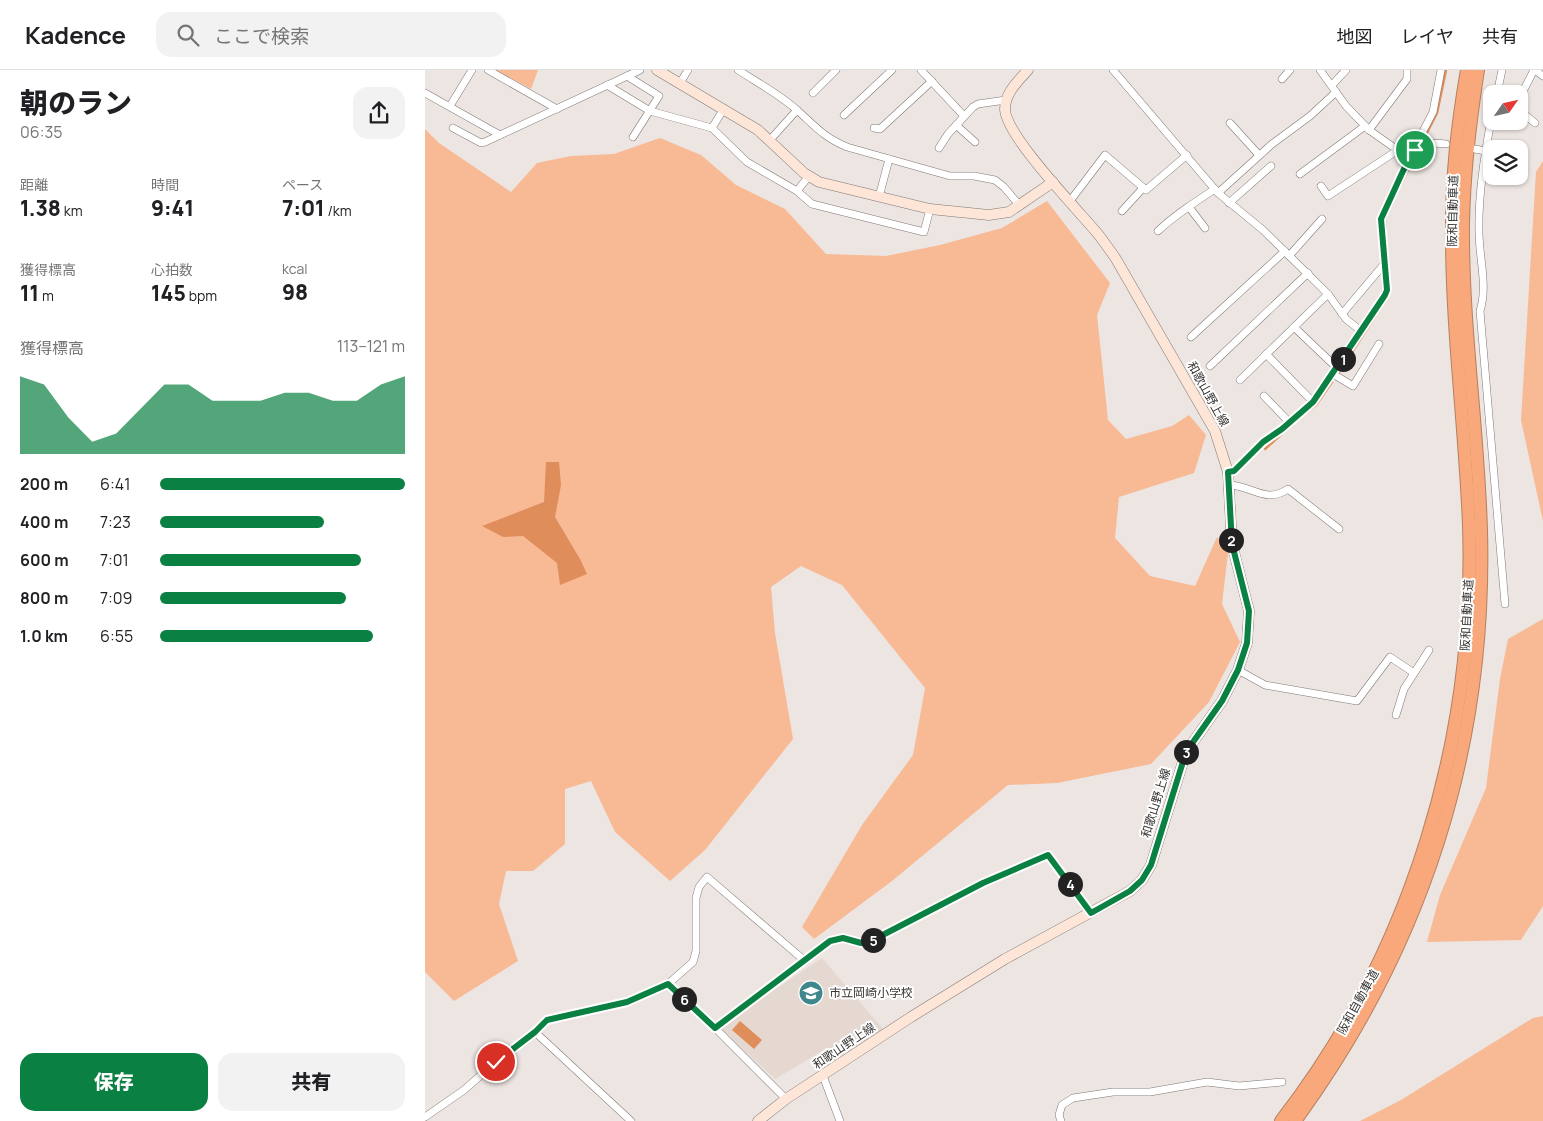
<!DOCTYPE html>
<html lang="ja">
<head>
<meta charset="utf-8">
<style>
	:root { --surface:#fff; --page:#f2f2f2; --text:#202124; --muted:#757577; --line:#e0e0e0; --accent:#0b8043 }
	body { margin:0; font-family:Manrope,"Noto Sans JP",sans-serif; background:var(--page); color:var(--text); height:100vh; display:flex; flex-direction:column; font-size:19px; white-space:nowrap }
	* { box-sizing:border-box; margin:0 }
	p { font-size:16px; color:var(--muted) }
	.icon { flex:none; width:28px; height:28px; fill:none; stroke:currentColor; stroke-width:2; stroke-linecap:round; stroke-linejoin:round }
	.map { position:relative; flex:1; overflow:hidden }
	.panel { display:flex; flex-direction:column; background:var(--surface); width:425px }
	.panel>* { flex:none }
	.needle { width:32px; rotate:56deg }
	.tools { position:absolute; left:1058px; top:15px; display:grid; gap:10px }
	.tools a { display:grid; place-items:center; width:45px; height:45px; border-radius:10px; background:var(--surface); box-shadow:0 1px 4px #0004; font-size:25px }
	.pin { position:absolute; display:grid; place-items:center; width:42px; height:42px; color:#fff; margin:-21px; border:2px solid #fff; border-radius:50%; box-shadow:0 1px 5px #0007 }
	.km { position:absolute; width:25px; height:25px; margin:-12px; border-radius:50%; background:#222; color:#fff; font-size:14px; line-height:25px; text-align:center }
	.round { display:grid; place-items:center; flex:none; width:52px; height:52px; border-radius:15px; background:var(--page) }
	.overview { display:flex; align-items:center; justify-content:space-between; height:85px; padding:0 20px }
	h1 { font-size:28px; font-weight:800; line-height:38px }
	.metrics { display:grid; grid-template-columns:repeat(3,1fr); gap:8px; height:85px; padding:5px 20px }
	.metrics div { display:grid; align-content:center }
	.metrics b { font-size:21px; font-weight:800 }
	.metrics small { font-size:14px; font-weight:400 }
	.metrics p { font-size:14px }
	.chart { height:140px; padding:10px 20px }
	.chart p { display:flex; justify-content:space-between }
	.chart svg { width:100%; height:90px; margin-top:5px; fill:var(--accent); opacity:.7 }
	.primary-button { display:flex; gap:10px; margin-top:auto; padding:10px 20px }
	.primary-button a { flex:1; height:58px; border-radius:15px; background:var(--accent); color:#fff; font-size:20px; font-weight:800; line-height:58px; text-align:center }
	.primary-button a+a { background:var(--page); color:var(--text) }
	ul { padding:0 20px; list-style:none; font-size:16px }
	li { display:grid; grid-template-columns:80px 60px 1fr; align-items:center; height:38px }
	li i { height:12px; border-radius:6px; background:var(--accent) }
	header { display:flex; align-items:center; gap:30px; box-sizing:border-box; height:70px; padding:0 25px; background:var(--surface); border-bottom:1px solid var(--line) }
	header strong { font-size:24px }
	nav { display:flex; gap:28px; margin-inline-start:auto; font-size:18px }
	.search { width:350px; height:45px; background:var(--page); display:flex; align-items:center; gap:12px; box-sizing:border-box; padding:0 18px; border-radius:15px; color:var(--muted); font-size:19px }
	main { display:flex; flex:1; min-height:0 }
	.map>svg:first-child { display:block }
</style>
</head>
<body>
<header>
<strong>Kadence</strong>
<div class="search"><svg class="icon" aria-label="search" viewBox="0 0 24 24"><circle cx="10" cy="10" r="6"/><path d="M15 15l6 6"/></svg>ここで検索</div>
<nav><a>地図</a><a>レイヤ</a><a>共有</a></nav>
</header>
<main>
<section class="panel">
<div class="overview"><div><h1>朝のラン</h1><p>06:35</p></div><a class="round"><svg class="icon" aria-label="share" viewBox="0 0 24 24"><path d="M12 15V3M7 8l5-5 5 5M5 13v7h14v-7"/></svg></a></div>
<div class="metrics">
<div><p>距離</p><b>1.38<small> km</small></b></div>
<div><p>時間</p><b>9:41</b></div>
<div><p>ペース</p><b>7:01<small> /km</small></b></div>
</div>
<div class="metrics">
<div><p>獲得標高</p><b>11<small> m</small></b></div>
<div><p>心拍数</p><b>145<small> bpm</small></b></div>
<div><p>kcal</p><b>98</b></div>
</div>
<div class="chart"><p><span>獲得標高</span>113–121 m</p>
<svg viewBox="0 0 160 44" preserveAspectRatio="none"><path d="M0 44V6L10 10L20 26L30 38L40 34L50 22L60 10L70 10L80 18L90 18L100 18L110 14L120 14L130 18L140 18L150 10L160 6V44z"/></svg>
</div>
<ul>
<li><b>200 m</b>6:41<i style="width:100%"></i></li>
<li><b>400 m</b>7:23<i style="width:67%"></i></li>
<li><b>600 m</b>7:01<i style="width:82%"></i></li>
<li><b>800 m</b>7:09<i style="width:76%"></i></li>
<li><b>1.0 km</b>6:55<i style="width:87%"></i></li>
</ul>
<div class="primary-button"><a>保存</a><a>共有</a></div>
</section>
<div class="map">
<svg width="1118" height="1051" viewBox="0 0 1118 1051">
	<rect width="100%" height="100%" fill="#ece5e1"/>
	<polygon fill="#e5d8d0" points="397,888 458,959 407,992 399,980 350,1009 294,957"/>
	<g fill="#f8b995">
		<polygon points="70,0 113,0 106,19"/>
		<polygon points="0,59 14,73 86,122 112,93 146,86 189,84 235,68 276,85 311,115 360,139 401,184 461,186 515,175 577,158 622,131 685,213 672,245 683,350 701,369 747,356 764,345 781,365 769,403 694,427 690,468 725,506 770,516 792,467 803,483 797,534 815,572 784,632 726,694 632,713 583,715 467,811 389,869 377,857 437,755 488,685 500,618 417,515 376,496 346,517 350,563 368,669 280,780 245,811 190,762 166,711 140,719 140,774 108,801 81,801 74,834 93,891 29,931 0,902"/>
		<polygon points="1118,91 1118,451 1096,350 1111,102"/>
		<polygon points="1118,549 1118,836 1096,870 1002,872 1015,825 1061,718 1075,609 1083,569"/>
		<polygon points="1118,946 1118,1051 935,1051 976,1030 1108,948"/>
	</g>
	<g fill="#df8d5b">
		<polygon points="121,392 134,392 136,415 130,447 155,489 162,504 135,515 132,493 98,466 78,467 57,456 119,432"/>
		<polygon points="315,951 337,970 329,979 307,960"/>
	</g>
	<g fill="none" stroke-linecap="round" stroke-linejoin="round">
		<g stroke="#df8d5b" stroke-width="2.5">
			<polyline points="974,118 1012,43 1021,0"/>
			<polyline points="914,302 962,228"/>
			<polyline points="874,348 891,335 907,312"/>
			<polyline points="840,379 861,360"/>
		</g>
		<defs>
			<g id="street">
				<polyline points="63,0 132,39"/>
				<path d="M313,0c20,13 41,24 59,40 18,16 26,27 50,37l103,29h24l21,4 9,7 16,19"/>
				<polyline points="496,0 539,46"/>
				<polyline points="688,0 793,123 838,160 903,224 921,249 936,261"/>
				<polyline points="895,0 921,36 944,60 984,88"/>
				<polyline points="1110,0 1118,6"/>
				<polyline points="202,6 234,26 208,67"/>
				<polyline points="857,9 865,0"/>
				<polyline points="255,13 263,0"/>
				<polyline points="182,15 225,41 287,58 322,92 372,121 387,134 499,162 505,139"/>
				<polyline points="907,15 921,0"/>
				<polyline points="0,23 75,65"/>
				<polyline points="388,23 411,0"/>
				<polyline points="1072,24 1077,0"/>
				<polyline points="1094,29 1109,0"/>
				<polyline points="25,36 47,0"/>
				<polyline points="1094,40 1110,53"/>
				<polyline points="419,45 467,0"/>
				<path d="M1066,51c-7,36 -13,73 -12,111 0,26 9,53 1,79l25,293"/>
				<polyline points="805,53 834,85"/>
				<polyline points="531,55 550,72"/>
				<polyline points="28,58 56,73 60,72 215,0"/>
				<polyline points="287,58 298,40"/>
				<polyline points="449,58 455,59 507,11"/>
				<polyline points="944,60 982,9 982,0"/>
				<polyline points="344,71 372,40"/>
				<polyline points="514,78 523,64 548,37 553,34 581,30"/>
				<polyline points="1050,79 1060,81"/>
				<path d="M988,80c10,-1 8,-2 16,-6 4,-2 12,0 17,0"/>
				<polyline points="875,104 940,56"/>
				<polyline points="896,116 903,126 973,80"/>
				<polyline points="372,121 384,106"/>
				<polyline points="793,123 847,74 885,46 911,22"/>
				<polyline points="454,127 464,89"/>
				<polyline points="645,131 680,85 721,120 762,85"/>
				<polyline points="804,133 846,96"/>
				<polyline points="764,137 780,158"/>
				<polyline points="697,141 718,118"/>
				<path d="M733,161c17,-16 37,-29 57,-42"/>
				<polyline points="864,186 897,149"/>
				<polyline points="917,244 960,193"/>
				<polyline points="869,257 912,298"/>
				<polyline points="766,267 860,181"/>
				<polyline points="841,284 888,332"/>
				<polyline points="785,296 883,203"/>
				<polyline points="908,304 928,316 954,274"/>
				<polyline points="815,310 903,224"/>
				<polyline points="839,326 865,353"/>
				<polyline points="803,402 809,401 838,372 857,359 888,332 960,225 961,219 957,149 984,88 1008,42 1016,0"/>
				<path d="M805,415c22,1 36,19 58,4l51,40"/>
				<polyline points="813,600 840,615 932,631 965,587 989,603"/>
				<polyline points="971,645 979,619 1004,580"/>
				<polyline points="243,914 290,958 361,1029"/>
				<polyline points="290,958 405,871 418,868 436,873 448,870 558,813 623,785 665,843"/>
				<polyline points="110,962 206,1051"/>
				<polyline points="398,1006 415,1051"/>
				<polyline points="0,1047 39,1020 71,992 110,962 122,950 202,932 243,914 268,892 271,881 271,828 274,817 282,807 380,891"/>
				<polyline points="636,1051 634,1045 637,1035 648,1028 688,1022 725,1022 782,1012 814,1016 857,1012"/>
			</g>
			<g id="secondary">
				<polyline points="232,0 333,60 379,103 394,112 505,139 564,145 584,142 628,112"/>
				<path d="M333,1051l28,-22 125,-82 94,-58 125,-68 12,-11 9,-15 35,-113 36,-51 16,-31 9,-27 2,-32 -17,-67 -4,-72 -13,-41 -99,-172c-6,-9 -12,-17 -18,-25 -20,-24 -93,-99 -93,-125 0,-16 13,-28 23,-39"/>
			</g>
			<g id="highway">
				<path d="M856,1051c131,-169 195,-383 188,-596 -4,-101 -18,-201 -17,-302 0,-51 6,-102 15,-153"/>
				<path d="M870,1051c128,-175 192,-374 186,-591 -3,-103 -19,-204 -18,-307 1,-51 7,-102 15,-153"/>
			</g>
		</defs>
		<use href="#street" stroke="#7f7875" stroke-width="8"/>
		<use href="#secondary" stroke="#7f7875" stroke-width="11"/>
		<use href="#highway" stroke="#b48061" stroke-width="14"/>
		<use href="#street" stroke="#fff" stroke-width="7"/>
		<use href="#secondary" stroke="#fde5d7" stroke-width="10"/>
		<use href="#highway" stroke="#f8a87a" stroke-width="12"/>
	</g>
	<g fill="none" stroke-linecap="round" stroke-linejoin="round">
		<defs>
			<polyline id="route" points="71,992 110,962 122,950 202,932 243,914 290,958 405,871 418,868 436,873 448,870 558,813 623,785 666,843 705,821 717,810 726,795 761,682 797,631 813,600 822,573 824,541 807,474 803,402 809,401 838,372 857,359 888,332 960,225 962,220 956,149 984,88 988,80 990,80"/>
		</defs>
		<use href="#route" stroke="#fff" stroke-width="10"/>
		<use href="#route" stroke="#0b8043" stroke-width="6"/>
	</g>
	<defs>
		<symbol id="school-disc" viewBox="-11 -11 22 22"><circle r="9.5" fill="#3f878c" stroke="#fff"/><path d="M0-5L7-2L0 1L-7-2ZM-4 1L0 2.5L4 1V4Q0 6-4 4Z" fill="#fff"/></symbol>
	</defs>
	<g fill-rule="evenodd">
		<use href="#school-disc" x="372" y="909" width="28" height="28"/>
	</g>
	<g text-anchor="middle" stroke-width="4" stroke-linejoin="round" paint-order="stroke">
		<g font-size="12" fill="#373533" stroke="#fff">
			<text transform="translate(1028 141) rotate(-89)" y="4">阪和自動車道</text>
			<text transform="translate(783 324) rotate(61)" y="4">和歌山野上線</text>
			<text transform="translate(1042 545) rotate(-87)" y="4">阪和自動車道</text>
			<text transform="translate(731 733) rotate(-73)" y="4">和歌山野上線</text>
			<text transform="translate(933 932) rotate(-61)" y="4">阪和自動車道</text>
			<text transform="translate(419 976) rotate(-34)" y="4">和歌山野上線</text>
		</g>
		<g font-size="12" fill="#373533" stroke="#fff" text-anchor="start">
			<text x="404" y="927">市立岡崎小学校</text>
		</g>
	</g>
</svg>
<div class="tools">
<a><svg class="needle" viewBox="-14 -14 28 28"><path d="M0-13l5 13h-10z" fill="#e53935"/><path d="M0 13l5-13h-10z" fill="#757577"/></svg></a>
<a><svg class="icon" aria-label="layers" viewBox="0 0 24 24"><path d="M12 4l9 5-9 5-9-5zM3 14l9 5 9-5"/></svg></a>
</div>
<div class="pin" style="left:990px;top:80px;background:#1e9e55"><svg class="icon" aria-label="arrive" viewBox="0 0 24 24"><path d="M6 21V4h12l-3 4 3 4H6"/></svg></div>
<div class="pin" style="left:71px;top:992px;background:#d93025"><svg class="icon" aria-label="check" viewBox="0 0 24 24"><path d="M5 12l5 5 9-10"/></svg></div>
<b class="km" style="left:918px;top:289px">1</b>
<b class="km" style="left:806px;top:470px">2</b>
<b class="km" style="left:761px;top:682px">3</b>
<b class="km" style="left:645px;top:814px">4</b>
<b class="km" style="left:448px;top:870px">5</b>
<b class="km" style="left:259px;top:929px">6</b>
</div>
</main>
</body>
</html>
